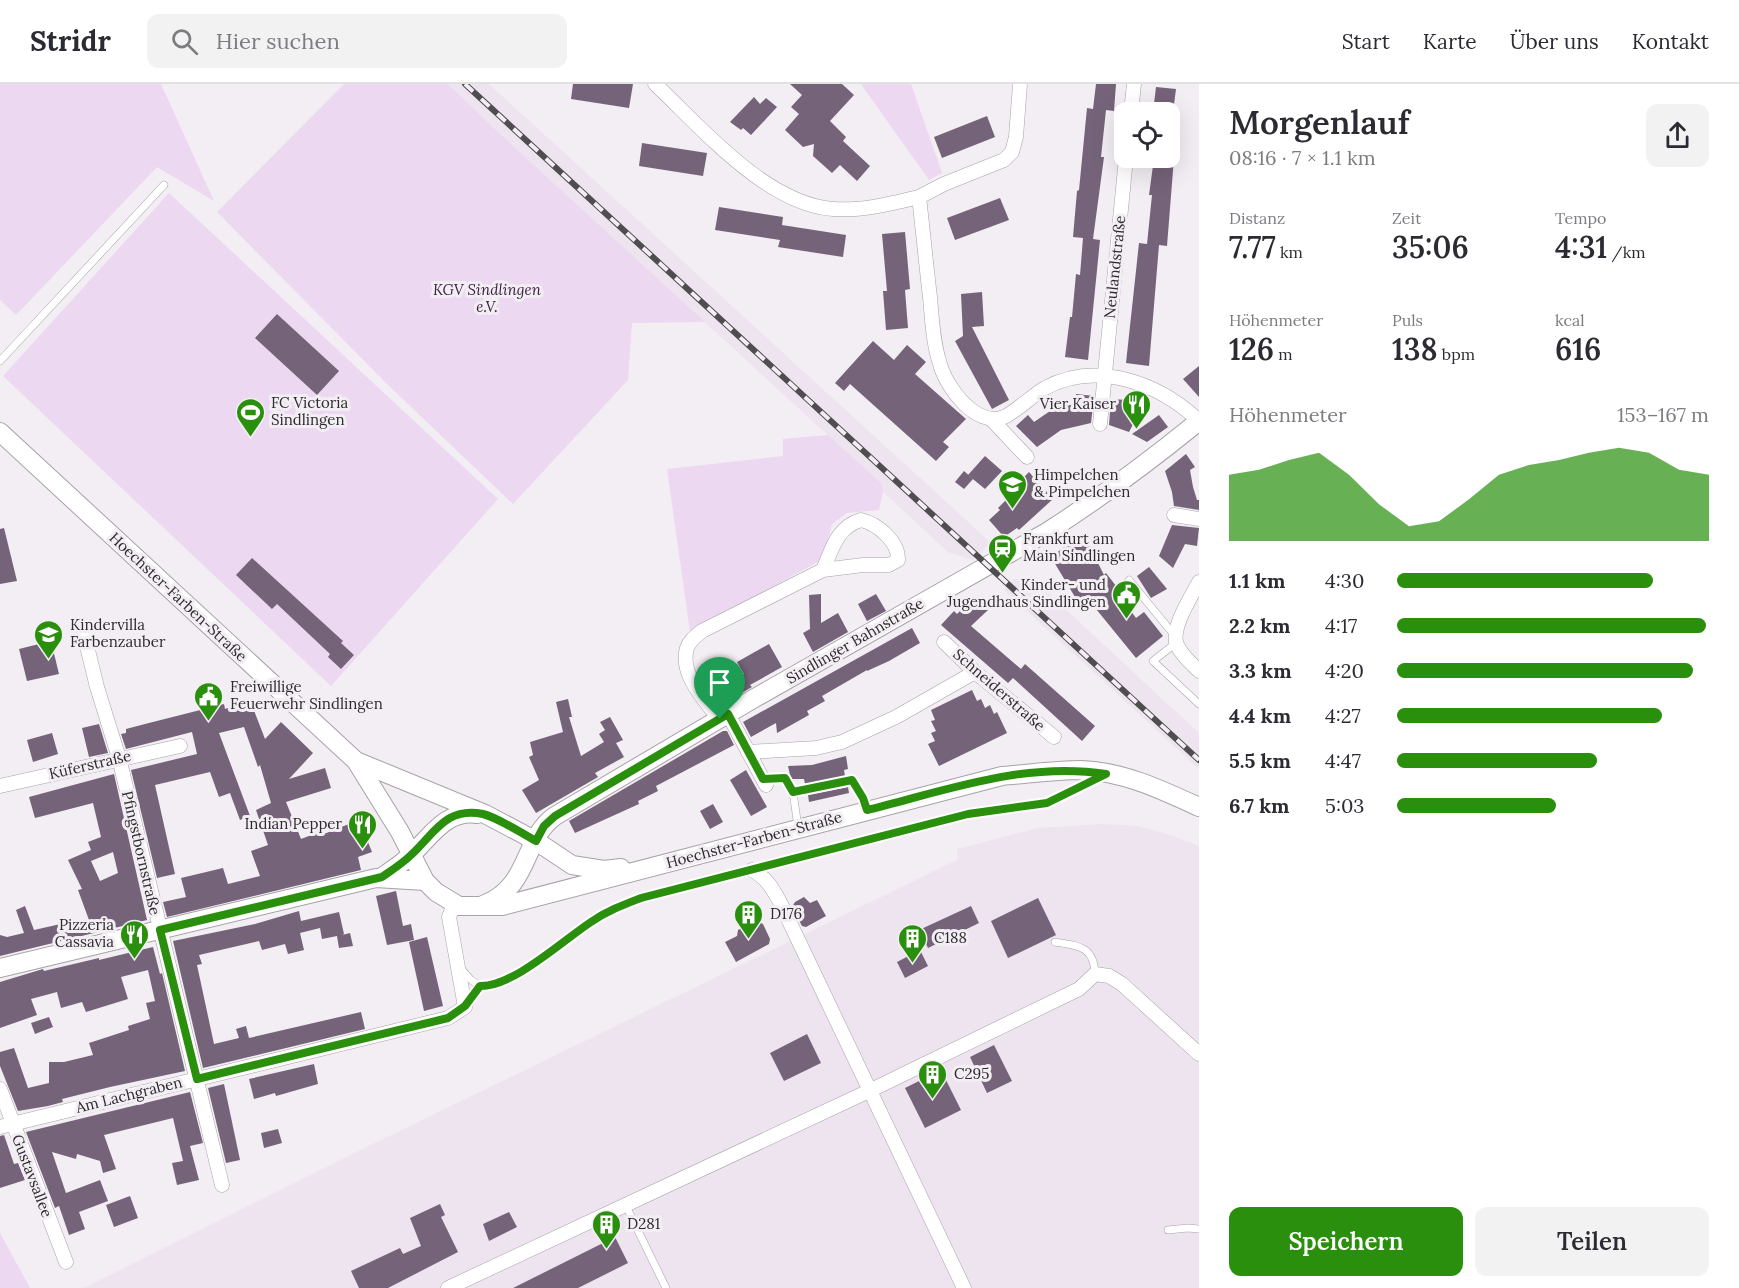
<!DOCTYPE html>
<html lang="de">
<head>
<meta charset="utf-8">
<style>
	:root { --surface:#fff; --page:#f2f2f3; --text:#2b2b33; --muted:#7c7c81; --line:#e1e1e2; --accent:#298f0d }
	body { margin:0; font-family:Lora,serif; background:var(--page); color:var(--text); height:100vh; display:flex; flex-direction:column; font-size:22px; white-space:nowrap }
	* { box-sizing:border-box; margin:0 }
	p { font-size:20px; color:var(--muted) }
	.icon { flex:none; width:33px; height:33px; fill:none; stroke:currentColor; stroke-width:2; stroke-linecap:round; stroke-linejoin:round }
	.map { position:relative; flex:1; overflow:hidden }
	.side { display:flex; flex-direction:column; background:var(--surface); width:540px }
	.side>* { flex:none }
	.tools { position:absolute; left:1114px; top:18px; display:grid; gap:12px }
	.tools a { display:grid; place-items:center; width:66px; height:66px; border-radius:12px; background:var(--surface); box-shadow:0 6px 24px #0002; font-size:30px }
	.pin { position:absolute; display:grid; place-items:center; width:51px; height:51px; color:#fff; margin:-62px -26px; border-radius:50% 50% 50% 0; rotate:-45deg; box-shadow:0 0 6px #0007 }
	.pin .icon { rotate:45deg }
	.round { display:grid; place-items:center; flex:none; width:63px; height:63px; border-radius:12px; background:var(--page) }
	.overview { display:flex; align-items:center; justify-content:space-between; height:102px; padding:0 30px }
	h1 { font-size:33px; font-weight:600; line-height:45px }
	.metrics { display:grid; grid-template-columns:repeat(3,1fr); gap:9px; height:102px; padding:6px 30px }
	.metrics div { display:grid; align-content:center }
	.metrics b { font-size:30px; font-weight:600 }
	.metrics small { font-size:16px; font-weight:400 }
	.metrics p { font-size:16px }
	.chart { height:168px; padding:12px 30px }
	.chart p { display:flex; justify-content:space-between }
	.chart svg { width:100%; height:108px; margin-top:6px; fill:var(--accent); opacity:.7 }
	.action { display:flex; gap:12px; margin-top:auto; padding:12px 30px }
	.action a { flex:1; height:69px; border-radius:12px; background:var(--accent); color:#fff; font-size:24px; font-weight:600; line-height:69px; text-align:center }
	.action a+a { background:var(--page); color:var(--text) }
	ul { padding:0 30px; list-style:none; font-size:20px }
	li { display:grid; grid-template-columns:96px 72px 1fr; align-items:center; height:45px }
	li i { height:15px; border-radius:8px; background:var(--accent) }
	header { display:flex; align-items:center; gap:36px; box-sizing:border-box; height:84px; padding:0 30px; background:var(--surface); border-bottom:2px solid var(--line) }
	header strong { font-size:28px }
	nav { display:flex; gap:33px; margin-inline-start:auto; font-size:21px }
	.search { width:420px; height:54px; background:var(--page); display:flex; align-items:center; gap:15px; box-sizing:border-box; padding:0 21px; border-radius:12px; color:var(--muted); font-size:22px }
	main { display:flex; flex:1; min-height:0 }
	.map>svg:first-child { display:block }
</style>
</head>
<body>
<header>
<strong>Stridr</strong>
<div class="search"><svg class="icon" aria-label="search" viewBox="0 0 24 24"><circle cx="10" cy="10" r="6"/><path d="M15 15l6 6"/></svg>Hier suchen</div>
<nav><a>Start</a><a>Karte</a><a>Über uns</a><a>Kontakt</a></nav>
</header>
<main>
<div class="map">
<svg width="1199" height="1204" viewBox="0 0 1199 1204">
	<rect width="100%" height="100%" fill="#f3eef3"/>
	<g fill="#eee4f0">
		<polygon points="448,0 489,0 989,457 987,462 973,476 948,468 883,408 881,400 513,62"/>
		<polygon points="1014,495 1033,495 1199,649 1199,685 1004,506"/>
		<polygon points="1101,740 1137,742 1171,751 1199,762 1199,1204 84,1204 381,1056 957,776 957,765 1038,744"/>
	</g>
	<g fill="#ecd8f0">
		<polygon points="0,0 161,0 214,117 157,83 16,231 0,216"/>
		<polygon points="344,0 448,0 513,62 705,238 632,239 628,296 513,420 387,300 217,128"/>
		<polygon points="861,0 911,0 942,89 929,96"/>
		<polygon points="169,109 498,415 331,602 3,292"/>
		<polygon points="828,351 882,400 883,408 879,426 847,429 832,440 823,475 690,548 667,385 783,372 783,355"/>
		<polygon points="0,1149 30,1204 0,1204"/>
	</g>
	<g fill="#756379" fill-rule="evenodd">
		<polygon points="573,0 633,0 629,24 571,15"/>
		<polygon points="790,0 842,0 854,11 830,37 846,53 843,57 870,82 857,97 840,81 832,89 813,72 814,60 803,63 785,46 799,30 791,23 802,11"/>
		<polygon points="1096,0 1116,0 1114,27 1106,26 1101,73 1104,73 1093,155 1100,156 1088,276 1065,273 1070,233 1072,233 1076,190 1080,191 1083,154 1073,153 1077,107 1079,106 1087,24 1093,25"/>
		<polygon points="1156,3 1176,5 1173,28 1153,28"/>
		<polygon points="754,13 760,20 766,14 777,23 751,51 743,44 741,46 730,38"/>
		<polygon points="987,32 995,53 942,74 934,53"/>
		<polygon points="642,59 707,69 703,92 639,82"/>
		<polygon points="1154,74 1174,74 1167,162 1159,161 1149,282 1126,279 1139,159 1147,160 1152,111 1149,111"/>
		<polygon points="1000,114 1009,136 955,156 947,134"/>
		<polygon points="719,123 783,133 782,141 846,151 843,173 778,163 780,156 715,146"/>
		<polygon points="905,148 910,205 905,206 908,244 886,246 883,207 887,207 882,150"/>
		<polygon points="982,208 984,242 972,243 1009,316 992,325 955,257 963,252 961,210"/>
		<polygon points="277,230 339,287 317,311 255,254"/>
		<polygon points="873,257 894,276 907,261 926,278 915,290 966,335 943,358 949,363 936,377 850,300 844,307 835,299"/>
		<polygon points="1199,282 1199,313 1183,295"/>
		<polygon points="1076,310 1094,312 1091,339 1061,346 1037,363 1016,342 1028,331 1034,338 1053,325 1075,320"/>
		<polygon points="1111,315 1128,316 1127,319 1140,327 1129,348 1109,341"/>
		<polygon points="1159,331 1168,343 1147,358 1132,350"/>
		<polygon points="1186,370 1195,383 1190,386 1193,403 1197,416 1199,416 1199,426 1174,422 1172,408 1165,387"/>
		<polygon points="985,372 1002,387 985,405 968,391"/>
		<polygon points="964,387 973,395 964,405 955,398"/>
		<polygon points="1029,388 1053,415 1019,446 1017,444 1004,453 989,436 1000,426 998,424 1018,404 1016,401"/>
		<polygon points="1172,441 1199,444 1197,462 1185,460 1173,484 1159,472"/>
		<polygon points="4,444 17,497 0,500 0,445"/>
		<polygon points="1083,449 1104,491 1106,489 1127,516 1124,518 1136,534 1144,528 1163,552 1136,574 1092,520 1084,528 1051,473"/>
		<polygon points="252,474 343,557 341,559 354,571 341,585 328,573 330,570 277,520 272,525 236,491"/>
		<polygon points="1149,483 1167,505 1151,514 1137,492"/>
		<polygon points="821,510 821,539 838,529 848,548 813,568 803,549 810,545 809,511"/>
		<polygon points="876,510 886,527 867,537 858,520"/>
		<polygon points="974,513 988,526 971,542 1021,585 1025,580 1095,642 1082,657 1013,594 1008,599 941,541 954,527 957,530"/>
		<polygon points="912,544 920,559 889,577 867,587 867,586 822,612 825,617 807,627 809,631 777,649 776,639 751,653 743,638"/>
		<polygon points="51,557 59,590 27,597 19,565"/>
		<polygon points="769,560 782,583 750,601 752,603 726,618 718,605 744,590 737,578"/>
		<polygon points="972,606 977,617 981,615 985,624 990,621 994,630 997,628 1007,649 939,682 928,660 935,657 931,649 936,647 931,637 935,636 931,626"/>
		<polygon points="568,615 572,633 569,633 581,672 604,658 599,650 605,646 600,638 610,633 623,656 616,659 624,673 595,689 598,693 536,729 522,706 539,696 529,673 533,671 530,658 563,648 556,618"/>
		<polygon points="250,616 265,655 281,638 313,669 289,695 325,684 331,704 286,718 301,755 322,747 324,750 359,736 372,768 358,773 361,786 167,833 163,818 186,813 181,794 223,784 228,800 260,792 251,767 268,761 256,726 271,719 260,681 258,683 244,643 219,649 250,732 240,736 230,709 219,713 210,688 155,701 175,790 157,794 131,686 197,670 192,648 126,665 121,650 126,649 126,645 145,640 224,620 225,625"/>
		<polygon points="99,640 108,669 89,673 82,644"/>
		<polygon points="723,647 727,647 734,661 656,702 658,707 638,717 639,720 575,749 569,737"/>
		<polygon points="52,649 58,670 33,678 27,656"/>
		<polygon points="846,672 848,685 844,686 845,692 805,700 804,695 792,695 790,691 788,682 812,681"/>
		<polygon points="746,686 767,723 751,732 730,696"/>
		<path d="M114,690l33,146 -147,36v-21l7,2 17,-4 -8,-23 9,-4 9,24 31,-7 1,3 23,-6 -11,-30 4,-1 -14,-29 23,-10 -3,-8 13,-5 -8,-34 -58,15 -6,-21zM113,768l5,21 -18,8 -9,-20z"/>
		<polygon points="848,703 849,709 809,718 808,711"/>
		<polygon points="713,720 723,738 710,745 700,727"/>
		<polygon points="396,807 403,842 411,840 414,856 387,861 376,812"/>
		<polygon points="804,813 810,819 817,816 826,832 806,843 802,842 792,823 795,818"/>
		<polygon points="1038,814 1056,851 1008,874 991,837"/>
		<polygon points="971,822 979,839 928,864 919,846"/>
		<polygon points="299,827 301,837 339,828 344,850 342,851 350,849 353,862 339,864 337,852 322,855 320,844 300,849 304,866 288,870 285,860 262,866 259,857 199,871 202,880 197,881 214,960 239,954 236,945 246,942 249,954 361,928 365,945 203,984 173,857 255,840"/>
		<polygon points="756,837 763,840 770,855 769,860 736,878 725,858 737,852 738,846"/>
		<polygon points="427,853 443,922 424,927 409,858"/>
		<polygon points="153,863 160,890 162,889 185,987 110,1003 62,1015 63,1018 48,1022 18,1027 0,982 0,968 14,964 28,1004 49,999 49,978 64,978 93,971 89,959 129,946 128,942 150,935 146,919 155,917 148,886 121,893 128,915 86,928 82,918 61,924 57,908 31,915 37,931 0,944 0,898 43,885 44,887 99,874 99,876"/>
		<polygon points="920,866 928,882 905,894 897,878"/>
		<polygon points="49,933 53,943 35,950 31,939"/>
		<polygon points="807,950 821,979 784,997 770,969"/>
		<polygon points="994,961 1012,997 987,1009 970,973"/>
		<polygon points="314,980 318,1000 276,1012 275,1009 254,1015 249,995"/>
		<polygon points="941,986 961,1026 925,1044 905,1004"/>
		<polygon points="224,1000 240,1076 226,1079 208,1004"/>
		<polygon points="190,1008 203,1059 190,1062 199,1096 177,1101 172,1079 183,1077 173,1034 104,1051 116,1085 103,1089 100,1077 77,1070 76,1075 52,1068 66,1109 100,1096 108,1117 79,1128 85,1145 69,1151 59,1122 55,1124 26,1048"/>
		<polygon points="278,1045 282,1059 264,1064 261,1049"/>
		<polygon points="4,1051 14,1080 18,1079 25,1096 0,1104 0,1052"/>
		<polygon points="130,1112 138,1134 114,1143 106,1121"/>
		<polygon points="440,1120 445,1131 441,1133 458,1168 388,1204 359,1204 351,1187 400,1164 403,1170 421,1162 410,1134"/>
		<polygon points="509,1128 517,1143 489,1157 483,1140"/>
		<polygon points="615,1153 628,1179 578,1204 513,1204"/>
	</g>
	<g fill="none" stroke-linecap="round" stroke-linejoin="round">
		<defs>
			<g id="lane">
				<polyline points="0,277 164,101"/>
				<polyline points="1129,496 1175,552"/>
				<polyline points="1176,559 1153,577 1199,620"/>
				<polyline points="763,695 785,694 793,708"/>
				<polyline points="798,743 793,708 852,696 863,714 867,726"/>
				<path d="M1055,858c24,4 39,4 40,32"/>
				<polyline points="462,886 471,896 480,902"/>
				<path d="M467,920l13,-18c34,1 82,-45 111,-64 16,-11 32,-17 50,-24l326,-84 80,-11 55,-27"/>
				<polyline points="625,1120 666,1204"/>
				<polyline points="1168,1146 1188,1144 1199,1145"/>
			</g>
			<g id="street">
				<path d="M655,0c47,44 111,120 178,125 29,2 57,-5 86,-12"/>
				<path d="M1020,0l-4,53 -4,15 -8,8 -60,24 -25,13c4,34 7,67 11,100 2,22 3,46 10,67 6,23 36,64 64,53 10,-4 29,-22 41,-29 52,-28 114,-5 154,33"/>
				<polyline points="1131,28 1134,0"/>
				<polyline points="991,335 1027,373"/>
				<polyline points="1100,340 1126,74"/>
				<polyline points="1174,431 1199,435"/>
				<path d="M1199,498c-8,15 -29,47 -22,63 5,11 14,18 22,26"/>
				<polyline points="82,542 97,603 119,674 222,1101"/>
				<polyline points="944,558 975,588 1054,653"/>
				<polyline points="728,630 766,701"/>
				<path d="M719,635c-14,-19 -40,-45 -32,-71 2,-7 9,-12 15,-17l121,-61 40,-5h26l9,-5c1,-18 -20,-36 -37,-40 -24,7 -29,29 -38,50"/>
				<polyline points="748,668 816,664 842,658 896,633 975,588"/>
				<polyline points="0,702 180,662"/>
				<path d="M752,786c15,8 21,19 29,34l183,384"/>
				<polyline points="0,1005 66,1178"/>
				<polyline points="0,1043 448,934 465,923 449,833 454,820"/>
				<polyline points="448,1204 869,1007 1079,905 1095,890 1109,892 1122,900 1199,970"/>
			</g>
			<g id="secondary">
				<path d="M0,348l356,329 44,71 25,49 11,11 23,14h43l500,-130c26,-2 53,-6 79,-6 41,1 81,20 118,37"/>
				<polyline points="356,677 485,730 536,757 572,781 604,786 621,784"/>
				<path d="M382,793c10,-7 21,-14 30,-23 20,-19 34,-44 65,-40"/>
				<path d="M483,821c48,-18 39,-66 72,-89l198,-117 294,-167c53,-34 103,-71 152,-111"/>
				<polyline points="0,884 376,794 425,797"/>
			</g>
		</defs>
		<use href="#lane" stroke="#a6a2a7" stroke-width="8"/>
		<use href="#street" stroke="#a6a2a7" stroke-width="15"/>
		<use href="#secondary" stroke="#a6a2a7" stroke-width="20"/>
		<use href="#lane" stroke="#fff" stroke-width="7"/>
		<use href="#street" stroke="#fff" stroke-width="14"/>
		<use href="#secondary" stroke="#fff" stroke-width="18"/>
		<defs>
			<polyline id="rail" points="465,0 1199,676"/>
		</defs>
		<use href="#rail" stroke="#4f4d4f" stroke-width="6"/>
		<use href="#rail" stroke="#f3eef3" stroke-width="4" stroke-dasharray="11" stroke-linecap="butt"/>
	</g>
	<g fill="none" stroke-linecap="round" stroke-linejoin="round">
		<defs>
			<path id="route" d="M728,630l35,65 22,-1 8,14 59,-12 11,18 4,12c77,-19 158,-49 239,-36l-59,29 -79,11 -327,84c-18,7 -34,13 -50,24 -29,19 -78,65 -111,64l-15,20 -17,12 -251,61 -37,-149 222,-53c10,-7 21,-14 29,-22 23,-21 35,-49 72,-41 16,4 38,19 53,27l8,-15 11,-10z"/>
		</defs>
		<use href="#route" stroke="#fff" stroke-width="12"/>
		<use href="#route" stroke="#298f0d" stroke-width="8"/>
	</g>
	<defs>
		<symbol id="restaurant-pin" viewBox="-11 -11 22 30"><path d="M0 17L-7.5 6A9.5 9.5 0 1 1 7.5 6Z" fill="#298f0d" stroke="#f3eef3"/><path d="M-5-6h1v4h1v-4h1v4h1v-4h1v5L-1.5 .5V6h-2V.5L-5-1ZM5-6V6H3V1.5H1.5Q1.5-4 5-6Z" fill="#fff"/></symbol>
		<symbol id="stadium-pin" viewBox="-11 -11 22 30"><path d="M0 17L-7.5 6A9.5 9.5 0 1 1 7.5 6Z" fill="#298f0d" stroke="#f3eef3"/><path d="M0-5a6.5 5 0 1 0 0 10a6.5 5 0 1 0 0-10ZM-3.5-1.8h7v3.6h-7Z" fill="#fff"/></symbol>
		<symbol id="school-pin" viewBox="-11 -11 22 30"><path d="M0 17L-7.5 6A9.5 9.5 0 1 1 7.5 6Z" fill="#298f0d" stroke="#f3eef3"/><path d="M0-5L7-2L0 1L-7-2ZM-4 1L0 2.5L4 1V4Q0 6-4 4Z" fill="#fff"/></symbol>
		<symbol id="station-pin" viewBox="-11 -11 22 30"><path d="M0 17L-7.5 6A9.5 9.5 0 1 1 7.5 6Z" fill="#298f0d" stroke="#f3eef3"/><path d="M-3-6H3Q5-6 5-4V2Q5 4 3 4L4.5 6H3L1.5 4h-3L-3 6H-4.5L-3 4Q-5 4-5 2V-4Q-5-6-3-6ZM-3.5-4v3h7v-3ZM-3.5 1v1.5H-2V1ZM2 1v1.5H3.5V1Z" fill="#fff"/></symbol>
		<symbol id="civic-pin" viewBox="-11 -11 22 30"><path d="M0 17L-7.5 6A9.5 9.5 0 1 1 7.5 6Z" fill="#298f0d" stroke="#f3eef3"/><path d="M-.6-6.5H3V-4.5H.6V-3L4-1V1h2V6H-6V1h2V-1L-.6-3ZM-1.2 2.5V6h2.4V2.5Z" fill="#fff"/></symbol>
		<symbol id="building-pin" viewBox="-11 -11 22 30"><path d="M0 17L-7.5 6A9.5 9.5 0 1 1 7.5 6Z" fill="#298f0d" stroke="#f3eef3"/><path d="M-4-6H4V6H1V3H-1V6H-4ZM-2.5-4.3h1.7v1.8h-1.7ZM.8-4.3h1.7v1.8H.8ZM-2.5-1h1.7V.8h-1.7ZM.8-1h1.7V.8H.8Z" fill="#fff"/></symbol>
	</defs>
	<g fill-rule="evenodd">
		<use href="#restaurant-pin" x="1120" y="304" width="33" height="45"/>
		<use href="#stadium-pin" x="234" y="312" width="33" height="45"/>
		<use href="#school-pin" x="996" y="384" width="33" height="45"/>
		<use href="#station-pin" x="986" y="448" width="33" height="45"/>
		<use href="#civic-pin" x="1110" y="494" width="33" height="45"/>
		<use href="#school-pin" x="32" y="534" width="33" height="45"/>
		<use href="#civic-pin" x="192" y="596" width="33" height="45"/>
		<use href="#restaurant-pin" x="346" y="724" width="33" height="45"/>
		<use href="#building-pin" x="732" y="814" width="33" height="45"/>
		<use href="#restaurant-pin" x="118" y="834" width="33" height="45"/>
		<use href="#building-pin" x="896" y="838" width="33" height="45"/>
		<use href="#building-pin" x="916" y="974" width="33" height="45"/>
		<use href="#building-pin" x="590" y="1124" width="33" height="45"/>
	</g>
	<g text-anchor="middle" stroke-width="6" stroke-linejoin="round" paint-order="stroke">
		<g font-size="15" fill="#2d2b2d" stroke="#f3eef3">
			<text transform="translate(1115 183) rotate(-84)" y="5">Neulandstraße</text>
			<text transform="translate(178 513) rotate(43)" y="5">Hoechster-Farben-Straße</text>
			<text transform="translate(855 557) rotate(-30)" y="5">Sindlinger Bahnstraße</text>
			<text transform="translate(999 606) rotate(41)" y="5">Schneiderstraße</text>
			<text transform="translate(90 681) rotate(-13)" y="5">Küferstraße</text>
			<text transform="translate(754 756) rotate(-15)" y="5">Hoechster-Farben-Straße</text>
			<text transform="translate(141 769) rotate(77)" y="5">Pfingstbornstraße</text>
			<text transform="translate(129 1011) rotate(-14)" y="5">Am Lachgraben</text>
			<text transform="translate(32 1092) rotate(69)" y="5">Gustavsallee</text>
		</g>
		<g font-size="15" font-style="italic" fill="#402246" stroke="#f3eef3">
			<text x="487" y="211">KGV Sindlingen<tspan x="487" dy="17">e.V.</tspan></text>
		</g>
		<g font-size="15" fill="#2d2b2d" stroke="#f3eef3" text-anchor="start">
			<text x="271" y="324">FC Victoria<tspan x="271" dy="17">Sindlingen</tspan></text>
			<text x="1116" y="325" text-anchor="end">Vier Kaiser</text>
			<text x="1034" y="396">Himpelchen<tspan x="1034" dy="17">&amp; Pimpelchen</tspan></text>
			<text x="1023" y="460">Frankfurt am<tspan x="1023" dy="17">Main Sindlingen</tspan></text>
			<text x="1106" y="506" text-anchor="end">Kinder- und<tspan x="1106" dy="17">Jugendhaus Sindlingen</tspan></text>
			<text x="70" y="546">Kindervilla<tspan x="70" dy="17">Farbenzauber</tspan></text>
			<text x="230" y="608">Freiwillige<tspan x="230" dy="17">Feuerwehr Sindlingen</tspan></text>
			<text x="342" y="745" text-anchor="end">Indian Pepper</text>
			<text x="770" y="835">D176</text>
			<text x="114" y="846" text-anchor="end">Pizzeria<tspan x="114" dy="17">Cassavia</tspan></text>
			<text x="934" y="859">C188</text>
			<text x="954" y="995">C295</text>
			<text x="627" y="1145">D281</text>
		</g>
	</g>
</svg>
<div class="tools">
<a><svg class="icon" aria-label="locate" viewBox="0 0 24 24"><circle cx="12" cy="12" r="6"/><path d="M12 2v4M12 18v4M2 12h4M18 12h4"/></svg></a>
</div>
<div class="pin" style="left:720px;top:635px;background:#1e9e55"><svg class="icon" aria-label="arrive" viewBox="0 0 24 24"><path d="M6 21V4h12l-3 4 3 4H6"/></svg></div>
</div>
<section class="side">
<div class="overview"><div><h1>Morgenlauf</h1><p>08:16 · 7 × 1.1 km</p></div><a class="round"><svg class="icon" aria-label="share" viewBox="0 0 24 24"><path d="M12 15V3M7 8l5-5 5 5M5 13v7h14v-7"/></svg></a></div>
<div class="metrics">
<div><p>Distanz</p><b>7.77<small> km</small></b></div>
<div><p>Zeit</p><b>35:06</b></div>
<div><p>Tempo</p><b>4:31<small> /km</small></b></div>
</div>
<div class="metrics">
<div><p>Höhenmeter</p><b>126<small> m</small></b></div>
<div><p>Puls</p><b>138<small> bpm</small></b></div>
<div><p>kcal</p><b>616</b></div>
</div>
<div class="chart"><p><span>Höhenmeter</span>153–167 m</p>
<svg viewBox="0 0 160 44" preserveAspectRatio="none"><path d="M0 44V17L10 15L20 11L30 8L40 17L50 29L60 38L70 36L80 27L90 17L100 13L110 11L120 8L130 6L140 8L150 15L160 17V44z"/></svg>
</div>
<ul>
<li><b>1.1 km</b>4:30<i style="width:82%"></i></li>
<li><b>2.2 km</b>4:17<i style="width:99%"></i></li>
<li><b>3.3 km</b>4:20<i style="width:95%"></i></li>
<li><b>4.4 km</b>4:27<i style="width:85%"></i></li>
<li><b>5.5 km</b>4:47<i style="width:64%"></i></li>
<li><b>6.7 km</b>5:03<i style="width:51%"></i></li>
</ul>
<div class="action"><a>Speichern</a><a>Teilen</a></div>
</section>
</main>
</body>
</html>
